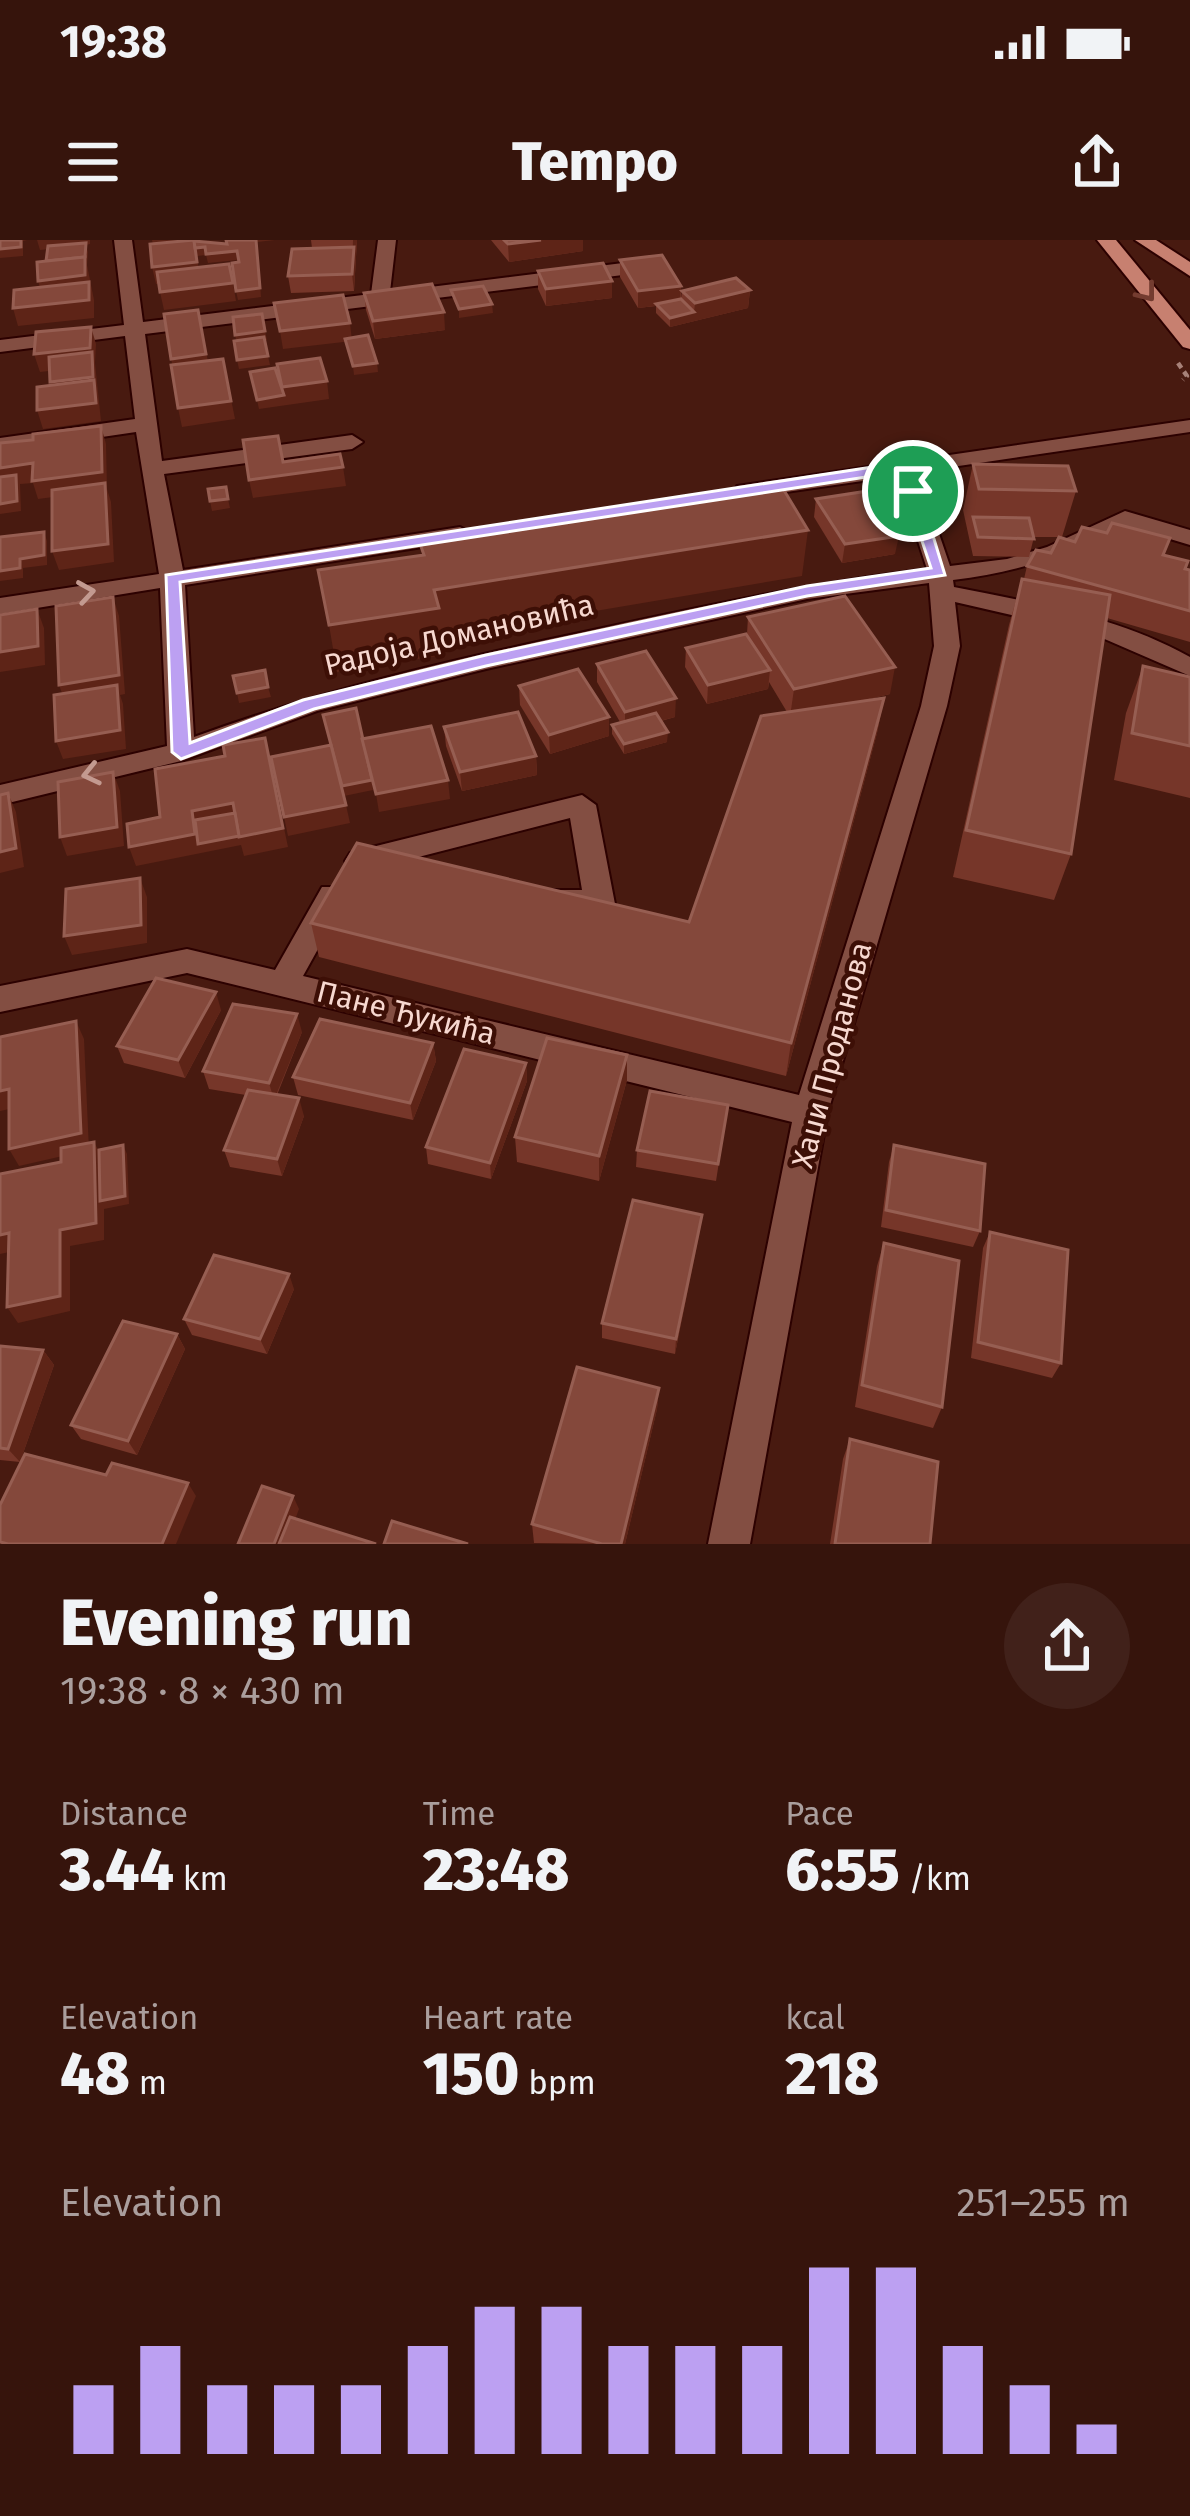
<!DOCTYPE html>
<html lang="en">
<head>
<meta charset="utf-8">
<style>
	:root { --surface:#36140c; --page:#41211a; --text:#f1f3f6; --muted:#aa9e9d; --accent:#bca0f2 }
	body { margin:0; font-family:"Fira Sans",sans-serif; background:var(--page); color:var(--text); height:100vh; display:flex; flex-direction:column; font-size:45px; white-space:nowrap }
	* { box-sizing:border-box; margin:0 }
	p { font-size:39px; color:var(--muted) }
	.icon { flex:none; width:66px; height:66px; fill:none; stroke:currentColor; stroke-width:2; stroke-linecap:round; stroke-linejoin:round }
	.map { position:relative; height:1304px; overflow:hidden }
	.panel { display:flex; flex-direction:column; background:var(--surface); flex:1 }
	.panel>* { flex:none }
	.pin { position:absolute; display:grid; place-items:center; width:102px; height:102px; color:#fff; margin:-51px; border:6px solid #fff; border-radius:50%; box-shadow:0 3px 12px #0007 }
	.round { display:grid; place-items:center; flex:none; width:126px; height:126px; border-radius:63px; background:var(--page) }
	.head { display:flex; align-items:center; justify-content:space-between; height:204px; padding:0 60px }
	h1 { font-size:66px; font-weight:800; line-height:90px }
	.metrics { display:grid; grid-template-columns:repeat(3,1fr); gap:18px; height:204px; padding:12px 60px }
	.metrics div { display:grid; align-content:center }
	.metrics b { font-size:60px; font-weight:800 }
	.metrics small { font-size:33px; font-weight:400 }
	.metrics p { font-size:33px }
	.chart { height:336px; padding:24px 60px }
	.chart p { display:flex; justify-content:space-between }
	.chart svg { width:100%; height:216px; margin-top:12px; stroke:var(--accent); stroke-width:6 }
	.status { display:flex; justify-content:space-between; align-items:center; height:84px; padding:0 60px; background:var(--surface); direction:ltr }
	.status svg { height:33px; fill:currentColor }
	header { display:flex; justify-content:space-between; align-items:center; height:156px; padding:0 60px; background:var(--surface); font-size:54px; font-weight:800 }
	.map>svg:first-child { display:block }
</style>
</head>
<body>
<div class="status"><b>19:38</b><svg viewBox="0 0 49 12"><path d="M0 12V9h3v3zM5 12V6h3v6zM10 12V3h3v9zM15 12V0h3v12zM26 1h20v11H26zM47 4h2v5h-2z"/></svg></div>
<header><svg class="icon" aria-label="menu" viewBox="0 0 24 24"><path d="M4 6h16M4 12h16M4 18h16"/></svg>Tempo<svg class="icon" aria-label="share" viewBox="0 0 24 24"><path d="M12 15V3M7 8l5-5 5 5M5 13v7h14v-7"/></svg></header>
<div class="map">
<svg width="1190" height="1304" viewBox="0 0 1190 1304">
	<rect width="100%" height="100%" fill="#481a10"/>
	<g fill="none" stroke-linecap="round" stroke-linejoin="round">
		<defs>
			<g id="minor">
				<path d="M114,0h18l11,82 228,-28 7,-54h18l-6,52 249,-31 9,6 -9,6 -494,61 17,127 190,-26 11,7 -11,7 -188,25 19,96 277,-43 12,7 -12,7 -275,44 9,152c127,-47 257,-77 390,-105 114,-25 227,-49 343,-63l-30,-93 -152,22 -11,-7 3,-5 453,-66v12l-272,40 32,94 57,-7 40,-12 78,-36 65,19v15l-63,-19c-58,29 -109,46 -174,54l1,7c80,16 163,29 236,70v19l-97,-42 -138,-32 5,44 -13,60 -119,406 -78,432h-42l84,-422 -605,-149 -187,39v-26l187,-37 88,21 47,-83h22l4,8 -45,81 496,119 122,-389 13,-60 -5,-63 -122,16 -321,70 -169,42 -136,50 -181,44v-20l167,-39 -7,-158 -160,26v-16l159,-24 -23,-142 -136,20v-14l135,-19 -10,-83 -125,16v-12l124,-15z"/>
				<polygon points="582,555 596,565 615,664 611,672 600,675 553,666 549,658 553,650 582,650 570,578 360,632 350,629 345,621 350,613 360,610"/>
			</g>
			<g id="major">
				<polygon points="1097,0 1116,0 1190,90 1190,109 1183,107"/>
				<polygon points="1135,0 1156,0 1190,22 1190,36"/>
			</g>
		</defs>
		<use href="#minor" stroke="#2c0100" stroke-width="4"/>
		<use href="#major" stroke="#2c0100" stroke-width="4"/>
		<polyline stroke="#a78178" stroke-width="4.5" stroke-dasharray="6 4.5" stroke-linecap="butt" points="1178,123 1187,136 1183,140"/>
		<use href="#minor" fill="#834e42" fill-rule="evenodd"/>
		<use href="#major" fill="#c78070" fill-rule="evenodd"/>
	</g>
	<g fill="#763629">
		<polygon points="311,0 357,0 354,51 291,53 288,36 312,8"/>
		<polygon points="491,0 583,0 583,11 509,22"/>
		<polygon points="620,20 681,46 681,59 682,51 750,50 748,68 670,87 656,73 656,66 638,68 620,37"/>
		<polygon points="538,31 612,58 546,66 538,49"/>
		<polygon points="364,53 445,90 375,99 366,70"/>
		<polygon points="973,224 1076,251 1062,297 1034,297 1029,317 973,316 963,270"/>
		<polygon points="816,259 895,314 842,323 814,277"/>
		<polygon points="1075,302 1164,315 1190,330 1190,402 1107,378 1071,614 1054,660 953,637 1009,385 1022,339 1024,339 1027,326"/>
		<polygon points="748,377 890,454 852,463 884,458 877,493 786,836 319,717 311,683 689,682 787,472 769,442 768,449 707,464 685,427 686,408 747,394"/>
		<polygon points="597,424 675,477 661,481 667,502 624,514 612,494 612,485 620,482 597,442"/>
		<polygon points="1143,426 1190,437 1190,558 1114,540 1126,473"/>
		<polygon points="519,446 609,477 609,496 550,514 520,465"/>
		<polygon points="444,487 536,516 537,535 462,551 446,506"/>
		<polygon points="221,770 185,838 124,823 117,806"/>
		<polygon points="302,792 277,855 304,876 282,936 230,927 224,910 246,855 209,849 203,831"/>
		<polygon points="433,803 436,821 413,880 298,855 293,837"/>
		<polygon points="627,815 627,840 599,941 517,922 515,897"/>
		<polygon points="526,823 527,841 491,939 428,924 426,907"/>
		<polygon points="728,865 716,941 636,927 637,910"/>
		<polygon points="894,905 980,991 973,1007 881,987 889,922"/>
		<polygon points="702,975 675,1114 602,1098 602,1083"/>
		<polygon points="990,992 1061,1123 1052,1138 971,1118 983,1008"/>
		<polygon points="884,1003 942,1167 933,1188 855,1167 877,1026"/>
		<polygon points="294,1049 267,1114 192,1095 184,1079"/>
		<polygon points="177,1094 185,1109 137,1215 81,1199 71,1185"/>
		<polygon points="0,1106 43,1110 54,1125 20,1222 0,1220"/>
		<polygon points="659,1148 657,1169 625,1304 534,1303 532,1284"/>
		<polygon points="850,1199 930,1304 830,1304 843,1219"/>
	</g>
	<g fill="#5e2417">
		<polygon points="21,0 27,0 23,1 23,16 0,18 0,9"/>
		<polygon points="37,0 90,0 90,4 86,5 88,12 87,25 94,60 94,78 18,86 13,68 43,58 38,41 86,5 40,10"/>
		<polygon points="152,0 198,0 205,7 237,11 238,20 208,23 206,15 197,16 200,40 156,44 152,27 155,14"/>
		<polygon points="256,0 275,0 257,2 261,57 238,60 236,51"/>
		<polygon points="353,0 357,0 354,51 352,34"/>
		<polygon points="541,0 583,0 583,11 509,22 508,4"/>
		<polygon points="612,41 612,58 546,66 546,49"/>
		<polygon points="233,43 236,61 164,70 160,52"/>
		<polygon points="681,46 680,63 638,68 638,51"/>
		<polygon points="750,50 748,68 670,87 670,78 694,72 695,63"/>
		<polygon points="492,64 493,73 459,78 459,69"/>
		<polygon points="198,70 210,132 175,137 171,119"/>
		<polygon points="444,72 445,90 375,99 373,81"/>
		<polygon points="350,83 352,101 283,109 280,91"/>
		<polygon points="91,87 96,104 95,123 101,181 43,189 37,170 55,160 50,142 93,126 40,132 34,114"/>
		<polygon points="265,91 267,100 237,104 235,95"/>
		<polygon points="268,116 270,125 239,129 237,120"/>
		<polygon points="223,119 235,179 182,187 178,168"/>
		<polygon points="377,123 378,132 354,135 353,126"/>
		<polygon points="327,141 329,159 259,169 257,160 284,155 282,147"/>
		<polygon points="101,186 106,204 107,249 111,262 114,322 59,330 52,311 106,250 38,259 33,243 20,244 21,271 0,274 0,228"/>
		<polygon points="343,227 346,246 253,258 249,240"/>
		<polygon points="228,259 230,268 212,271 210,261"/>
		<polygon points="808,290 802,336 442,397 443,415 337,432 329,385 434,350"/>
		<polygon points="44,292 47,301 47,325 23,328 23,338 0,341 0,331 20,319"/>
		<polygon points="899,296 895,314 842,323 845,304"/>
		<polygon points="113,357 119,376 125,454 120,455 123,464 126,509 63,519 56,501 66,464 59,445"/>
		<polygon points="37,369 44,388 45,425 0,432 0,412"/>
		<polygon points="895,427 890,454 790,477 794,449"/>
		<polygon points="770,430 768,449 707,464 708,445"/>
		<polygon points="268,447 271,457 239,463 237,453"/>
		<polygon points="676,458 675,477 625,490 625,472"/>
		<polygon points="884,458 877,493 786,836 791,803"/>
		<polygon points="609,477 609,496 550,514 549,495"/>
		<polygon points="668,492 667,502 624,514 624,504"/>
		<polygon points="265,498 288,607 244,616 241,605 136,626 129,607 192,571"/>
		<polygon points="536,516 537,535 462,551 460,532"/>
		<polygon points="113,532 120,551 124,606 67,616 60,597"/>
		<polygon points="372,540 373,550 344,556 342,546"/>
		<polygon points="448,540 450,559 379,572 376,554"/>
		<polygon points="8,553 16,572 24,627 0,633 0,612"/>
		<polygon points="346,565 350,583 288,596 284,577"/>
		<polygon points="140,638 147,657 147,703 72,715 64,696"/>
		<polygon points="216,752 221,770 185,838 178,820"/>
		<polygon points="297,774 302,792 274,860 269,843"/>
		<polygon points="76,781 84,799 89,910 19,926 9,909"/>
		<polygon points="433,803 436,821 413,880 410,863"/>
		<polygon points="627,815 627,840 599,941 599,916"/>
		<polygon points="526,823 527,841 491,939 490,923"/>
		<polygon points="9,849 19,867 0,871 0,851"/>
		<polygon points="299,858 304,876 282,936 277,919"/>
		<polygon points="94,902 103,919 123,905 127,914 129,964 104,969 104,1000 70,1006 70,1071 18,1083 7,1067 60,990"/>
		<polygon points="702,975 700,991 675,1114 676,1099"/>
		<polygon points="9,993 19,1010 0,1014 0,995"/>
		<polygon points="289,1034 294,1049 267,1114 260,1099"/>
		<polygon points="177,1094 185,1109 137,1215 128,1201"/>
		<polygon points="43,1110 54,1125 20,1222 8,1209"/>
		<polygon points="659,1148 657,1169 625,1304 621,1304"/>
		<polygon points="188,1243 196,1256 176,1304 162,1304"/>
		<polygon points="293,1256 299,1269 286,1304 274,1304"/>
	</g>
	<g fill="#84483b" stroke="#965e52" stroke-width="3">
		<polygon points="0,0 21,0 21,7 0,9"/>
		<polygon points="194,0 197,22 152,27 150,4"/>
		<polygon points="226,0 256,0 260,48 236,51 232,23 239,22 237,11 206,14 205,7 195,8 194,1 227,4"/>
		<polygon points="504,0 541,0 508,4"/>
		<polygon points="86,3 85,17 46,21 48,6"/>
		<polygon points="354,7 352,34 288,36 292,9"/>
		<polygon points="662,15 681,46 638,51 620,20"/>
		<polygon points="85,17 85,35 38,41 37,22"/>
		<polygon points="603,23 612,41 546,49 538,31"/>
		<polygon points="229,24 233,43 160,52 157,32"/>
		<polygon points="736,38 750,50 695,63 682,51"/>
		<polygon points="89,42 89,60 13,68 14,50"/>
		<polygon points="432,44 444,72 373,81 364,53"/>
		<polygon points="483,46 492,64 459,69 451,50"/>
		<polygon points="343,55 350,83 280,91 274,63"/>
		<polygon points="681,59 694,72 670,78 656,64"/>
		<polygon points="198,70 206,114 171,119 164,74"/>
		<polygon points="262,74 265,91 235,95 233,77"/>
		<polygon points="91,87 90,108 34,114 36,92"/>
		<polygon points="368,95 377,123 353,126 345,99"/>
		<polygon points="264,97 268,116 237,120 234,101"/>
		<polygon points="92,112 93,137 50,142 49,117"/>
		<polygon points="320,118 327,141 282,147 277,124"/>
		<polygon points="223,119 231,161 178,168 171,125"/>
		<polygon points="275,128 284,155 257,160 250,132"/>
		<polygon points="94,140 96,163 37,170 37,147"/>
		<polygon points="101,186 102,232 32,241 33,223 0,228 0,203 33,200 33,194"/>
		<polygon points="278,196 283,222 340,214 343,227 249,240 243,200"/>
		<polygon points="973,224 1068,226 1076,251 979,249"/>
		<polygon points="16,235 17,261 0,264 0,237"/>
		<polygon points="779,242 808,290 434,350 439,368 329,385 318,330 424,315 418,298"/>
		<polygon points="105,243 108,304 52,311 52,250"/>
		<polygon points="226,247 228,259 210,261 208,249"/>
		<polygon points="868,251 899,296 845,304 816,259"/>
		<polygon points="973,277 1029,278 1034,299 978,297"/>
		<polygon points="1112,283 1170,298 1163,315 1188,321 1185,329 1190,330 1190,371 1027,326 1036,310 1051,313 1059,297 1075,302 1082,287 1107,293"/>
		<polygon points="44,292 44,315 20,319 20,328 0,331 0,297"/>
		<polygon points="1022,339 1110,355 1071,614 966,590"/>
		<polygon points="845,356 895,427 794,449 748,377"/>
		<polygon points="113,357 119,435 59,445 56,366"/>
		<polygon points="37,369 38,406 0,412 0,375"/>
		<polygon points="746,394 770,430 708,445 686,408"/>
		<polygon points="646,411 676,458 625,472 597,424"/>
		<polygon points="1143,426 1190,437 1190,506 1132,493"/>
		<polygon points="578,429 609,477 549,495 519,446"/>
		<polygon points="265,430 268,447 237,453 233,436"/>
		<polygon points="117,445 120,490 56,501 54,455"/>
		<polygon points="884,458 791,803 311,683 357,603 689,682 761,476"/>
		<polygon points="356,468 372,540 342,546 323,475"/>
		<polygon points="518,472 536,516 460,532 444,487"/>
		<polygon points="656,473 668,492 624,504 612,485"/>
		<polygon points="431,486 448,540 376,554 362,499"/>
		<polygon points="265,498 283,588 239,597 233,563 192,571 195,594 129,607 127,584 160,577 155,529 225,516 223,505"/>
		<polygon points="331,505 346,565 284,577 271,517"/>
		<polygon points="113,532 117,587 60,597 58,542"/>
		<polygon points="8,553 16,608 0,612 0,555"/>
		<polygon points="235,573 239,596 198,604 195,580"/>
		<polygon points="140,638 141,685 64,696 66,649"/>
		<polygon points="156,738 216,752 178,820 117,806"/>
		<polygon points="233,764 297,774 269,843 203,831"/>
		<polygon points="320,779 433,803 410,863 293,837"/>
		<polygon points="76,781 81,893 9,909 9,849 0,851 0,797"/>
		<polygon points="547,798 627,815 599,916 515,897"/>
		<polygon points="464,809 526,823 490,923 426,907"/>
		<polygon points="248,850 299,858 277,919 224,910"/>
		<polygon points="650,851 728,865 718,924 637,910"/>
		<polygon points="94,902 96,983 60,990 60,1056 7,1067 9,993 0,995 0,934 61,922 61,908"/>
		<polygon points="123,905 125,956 100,961 99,910"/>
		<polygon points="894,905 985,924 980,991 886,970"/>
		<polygon points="633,960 702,975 676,1099 602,1083"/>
		<polygon points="990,992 1068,1010 1061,1123 978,1102"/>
		<polygon points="884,1003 959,1021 942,1167 862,1145"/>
		<polygon points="214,1015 289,1034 260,1099 184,1079"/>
		<polygon points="123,1081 177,1094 128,1201 71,1185"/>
		<polygon points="0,1106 43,1110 8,1209 0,1208"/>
		<polygon points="577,1127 659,1148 621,1304 602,1304 532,1284"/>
		<polygon points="850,1199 938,1222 930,1304 835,1304"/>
		<polygon points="25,1214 106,1235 112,1223 188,1243 162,1304 8,1304 0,1302 0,1265"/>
		<polygon points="262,1246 293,1256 274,1304 238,1304"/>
		<polygon points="290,1277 376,1304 279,1304"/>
		<polygon points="392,1281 468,1304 384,1304"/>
	</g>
	<defs><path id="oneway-chevron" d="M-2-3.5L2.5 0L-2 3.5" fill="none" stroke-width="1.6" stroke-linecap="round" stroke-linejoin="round" transform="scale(3)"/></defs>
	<use stroke="#743c30" href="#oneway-chevron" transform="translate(1147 53) rotate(52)"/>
	<g stroke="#c39a90">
		<use href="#oneway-chevron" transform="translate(86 352) rotate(-9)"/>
		<use href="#oneway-chevron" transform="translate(91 534) rotate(167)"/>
	</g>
	<path fill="#bca0f2" stroke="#fff" stroke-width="3" fill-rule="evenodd" d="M905,222l7,5 33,108 -138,21 -321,70 -172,43 -133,50 -9,-7 -6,-177zM899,232l32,96 -124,18 -321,69 -183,45 -113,43 -10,-161z"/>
	<g text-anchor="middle" stroke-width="9" stroke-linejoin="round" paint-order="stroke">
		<g font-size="30" fill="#f7d8d0" stroke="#3d0f06">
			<text transform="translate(459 395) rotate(-13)" y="10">Радоја Домановића</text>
			<text transform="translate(406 773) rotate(14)" y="10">Пане Ђукића</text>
			<text transform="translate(832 815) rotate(-75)" y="10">Хаџи Проданова</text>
		</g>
	</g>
</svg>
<div class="pin" style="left:913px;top:251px;background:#1e9e55"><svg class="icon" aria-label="arrive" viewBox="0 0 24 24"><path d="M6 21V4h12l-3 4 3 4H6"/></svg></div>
</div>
<section class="panel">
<div class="head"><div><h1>Evening run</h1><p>19:38 · 8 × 430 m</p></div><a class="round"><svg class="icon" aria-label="share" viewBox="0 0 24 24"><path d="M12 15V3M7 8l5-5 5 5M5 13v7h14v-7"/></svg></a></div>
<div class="metrics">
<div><p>Distance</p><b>3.44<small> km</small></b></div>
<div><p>Time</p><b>23:48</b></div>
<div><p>Pace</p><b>6:55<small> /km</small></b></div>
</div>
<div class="metrics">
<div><p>Elevation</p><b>48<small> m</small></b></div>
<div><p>Heart rate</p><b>150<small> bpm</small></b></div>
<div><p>kcal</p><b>218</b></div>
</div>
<div class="chart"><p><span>Elevation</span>251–255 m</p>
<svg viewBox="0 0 160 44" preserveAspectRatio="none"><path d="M5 44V30M15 44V22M25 44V30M35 44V30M45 44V30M55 44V22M65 44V14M75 44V14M85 44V22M95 44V22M105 44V22M115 44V6M125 44V6M135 44V22M145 44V30M155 44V38"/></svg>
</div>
</section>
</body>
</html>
